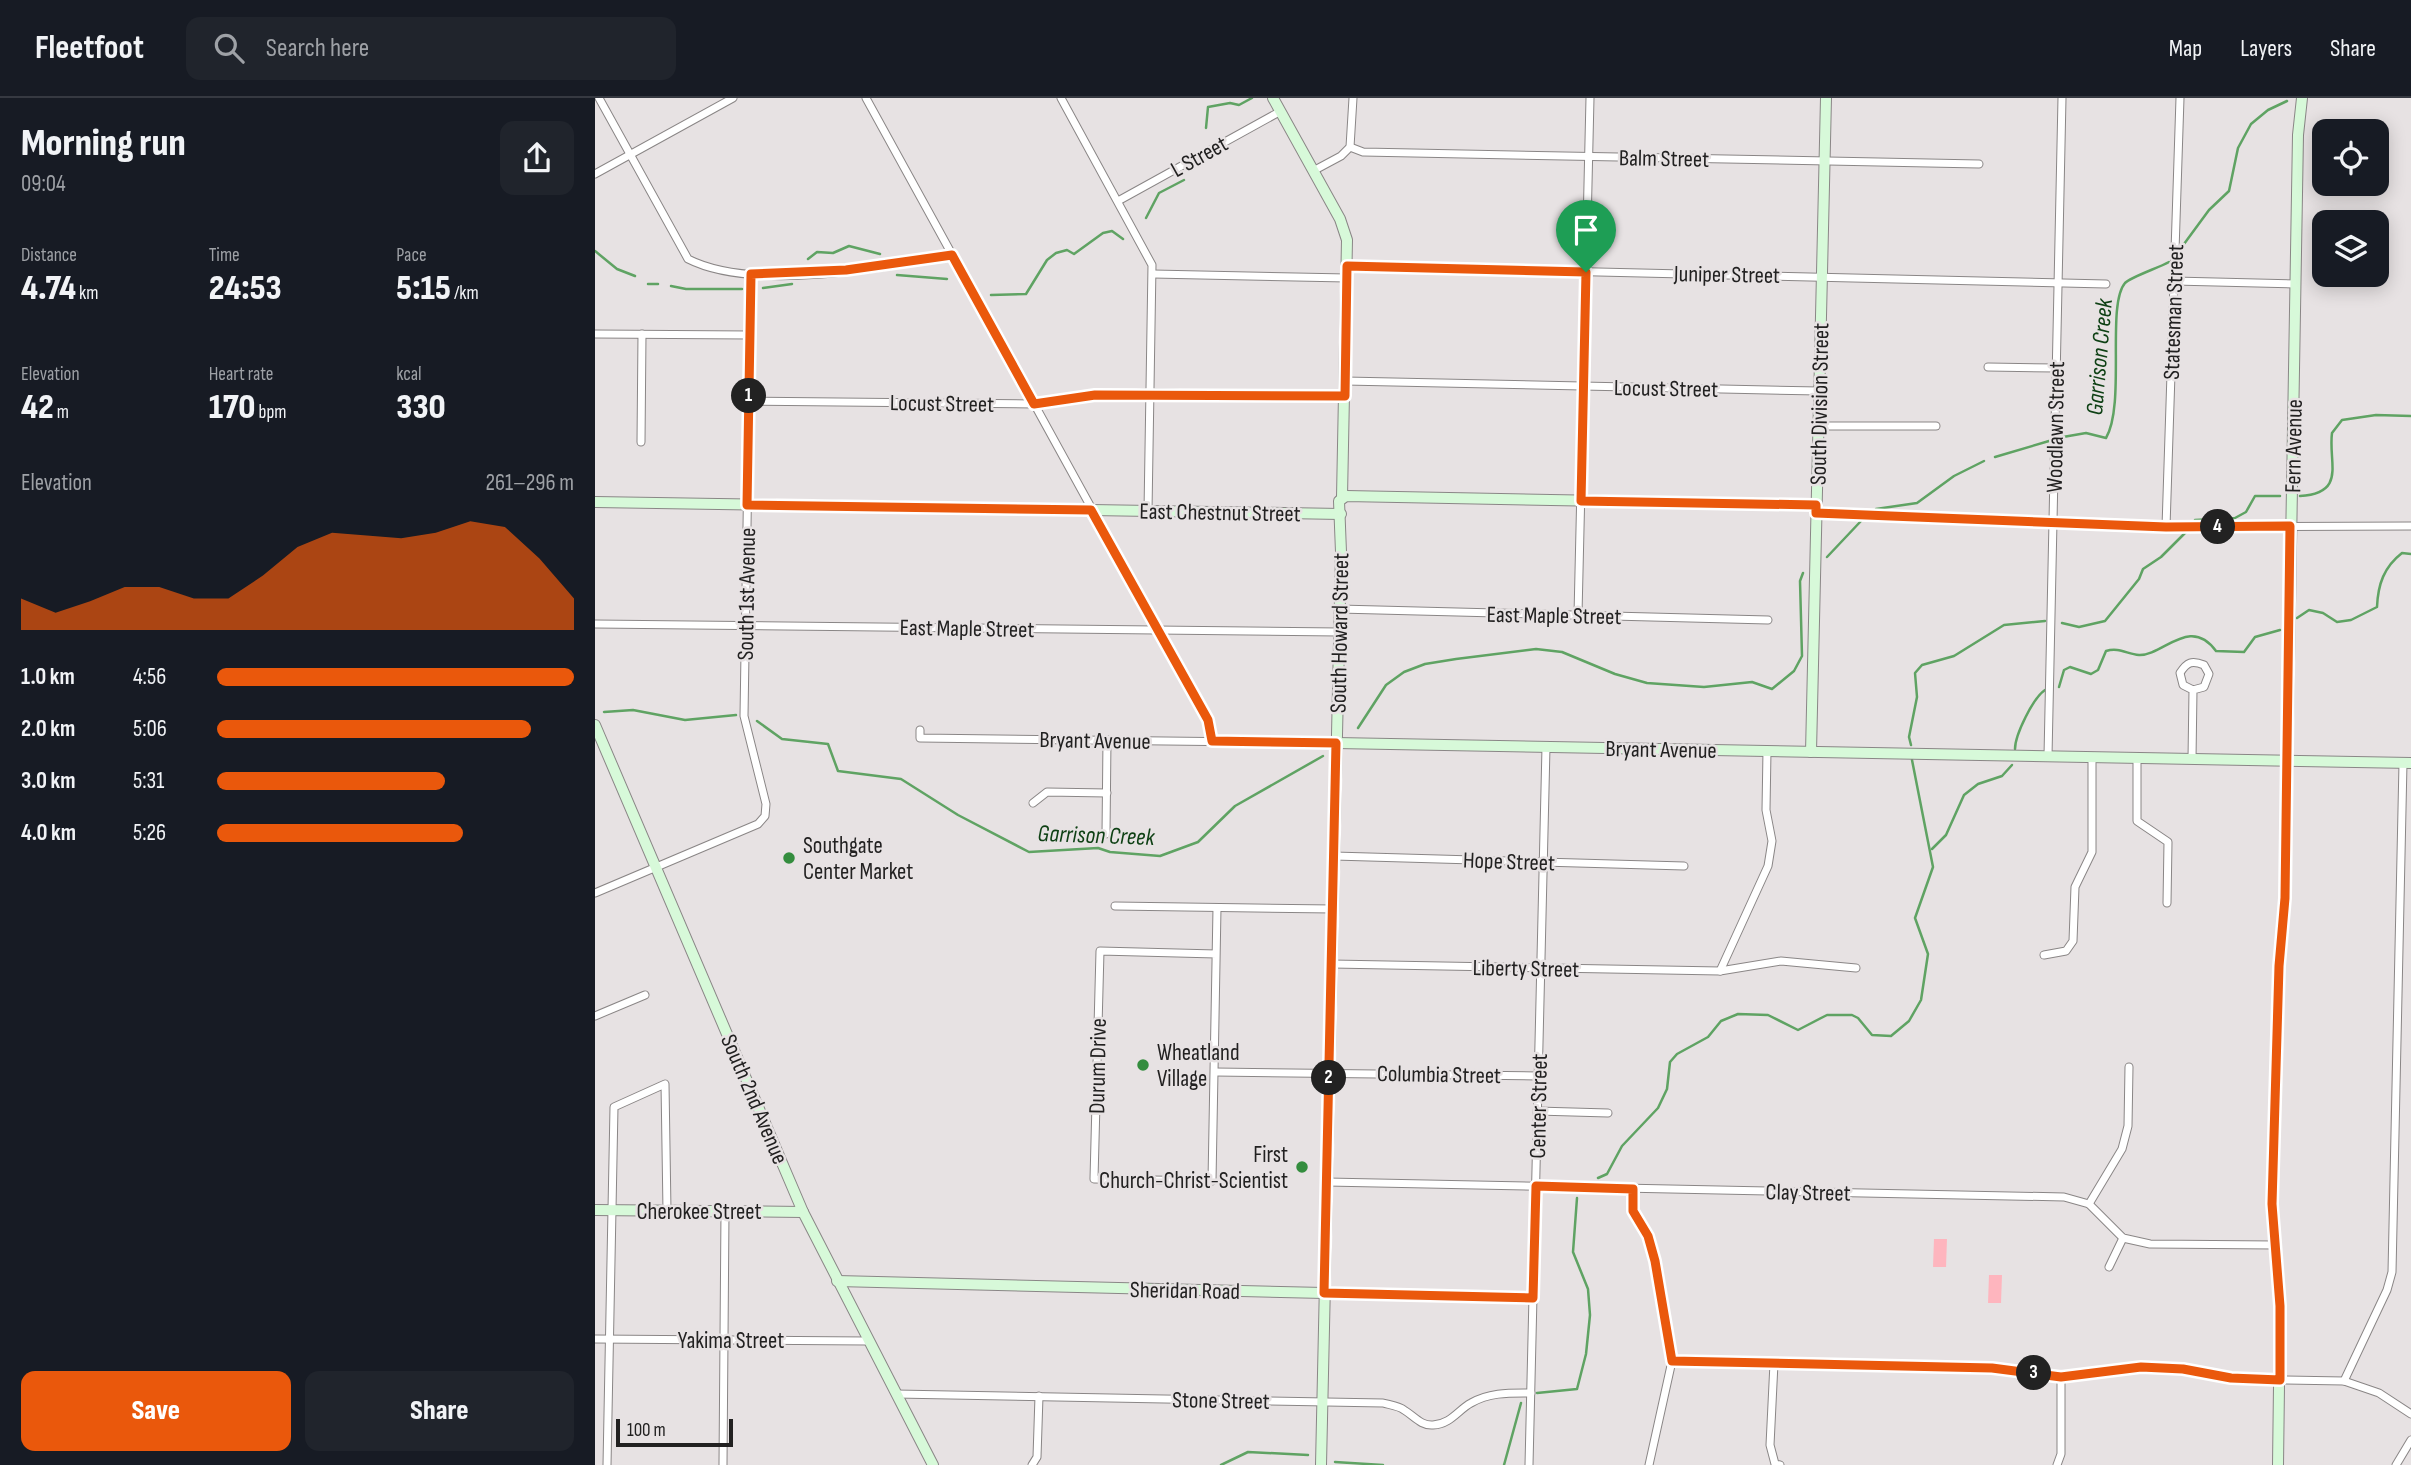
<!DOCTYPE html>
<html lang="en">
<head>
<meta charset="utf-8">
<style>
	:root { --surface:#171b24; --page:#20242c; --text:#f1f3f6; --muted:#9ea1a6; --line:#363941; --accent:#ea580c }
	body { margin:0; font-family:"Sofia Sans Condensed",sans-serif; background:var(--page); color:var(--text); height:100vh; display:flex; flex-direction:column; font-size:26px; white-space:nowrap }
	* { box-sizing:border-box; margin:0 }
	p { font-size:23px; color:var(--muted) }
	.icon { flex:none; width:38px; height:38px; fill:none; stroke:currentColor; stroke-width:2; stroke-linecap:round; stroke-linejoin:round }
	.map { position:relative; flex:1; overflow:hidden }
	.details { display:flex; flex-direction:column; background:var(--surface); width:595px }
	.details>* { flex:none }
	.controls { position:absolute; left:1717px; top:21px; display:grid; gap:14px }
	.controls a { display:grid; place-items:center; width:77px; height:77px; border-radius:14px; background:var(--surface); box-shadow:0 4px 18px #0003; font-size:35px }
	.scale { position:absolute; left:21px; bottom:18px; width:117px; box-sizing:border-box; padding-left:7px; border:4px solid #222121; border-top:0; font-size:19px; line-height:24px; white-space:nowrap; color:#222121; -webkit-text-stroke:5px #e7e2e3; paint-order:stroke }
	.pin { position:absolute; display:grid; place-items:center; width:60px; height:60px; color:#fff; margin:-72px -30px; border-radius:50% 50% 50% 0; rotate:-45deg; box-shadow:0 0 7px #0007 }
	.pin .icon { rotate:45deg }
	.km { position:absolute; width:35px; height:35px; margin:-18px; border-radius:50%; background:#222; color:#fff; font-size:19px; line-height:35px; text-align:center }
	.round { display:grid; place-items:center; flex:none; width:74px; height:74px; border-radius:14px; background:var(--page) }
	.summary { display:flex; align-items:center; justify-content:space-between; height:119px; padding:0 21px }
	h1 { font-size:38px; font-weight:800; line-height:52px }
	.figures { display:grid; grid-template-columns:repeat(3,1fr); gap:10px; height:119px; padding:7px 21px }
	.figures div { display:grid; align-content:center }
	.figures b { font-size:35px; font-weight:800 }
	.figures small { font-size:19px; font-weight:400 }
	.figures p { font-size:19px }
	.chart { height:196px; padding:14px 21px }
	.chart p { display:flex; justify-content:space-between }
	.chart svg { width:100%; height:126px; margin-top:7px; fill:var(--accent); opacity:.7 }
	.cta { display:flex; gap:14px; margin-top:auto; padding:14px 21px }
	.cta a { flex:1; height:80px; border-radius:14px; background:var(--accent); color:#fff; font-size:28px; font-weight:800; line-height:80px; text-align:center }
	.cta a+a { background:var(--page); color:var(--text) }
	ul { padding:0 21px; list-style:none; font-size:23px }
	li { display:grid; grid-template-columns:112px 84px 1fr; align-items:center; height:52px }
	li i { height:18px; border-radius:9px; background:var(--accent) }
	header { display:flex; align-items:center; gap:42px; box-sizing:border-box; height:98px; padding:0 35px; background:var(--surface); border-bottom:2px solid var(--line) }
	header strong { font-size:33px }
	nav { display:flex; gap:38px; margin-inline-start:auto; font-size:24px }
	.search { width:490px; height:63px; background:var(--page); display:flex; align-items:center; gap:18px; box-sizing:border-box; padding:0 24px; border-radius:14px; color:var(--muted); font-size:26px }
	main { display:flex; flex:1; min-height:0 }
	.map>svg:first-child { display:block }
</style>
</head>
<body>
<header>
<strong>Fleetfoot</strong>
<div class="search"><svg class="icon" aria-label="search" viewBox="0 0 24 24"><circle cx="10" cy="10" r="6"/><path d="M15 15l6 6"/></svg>Search here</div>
<nav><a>Map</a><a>Layers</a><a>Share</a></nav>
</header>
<main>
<section class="details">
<div class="summary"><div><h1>Morning run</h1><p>09:04</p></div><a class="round"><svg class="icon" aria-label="share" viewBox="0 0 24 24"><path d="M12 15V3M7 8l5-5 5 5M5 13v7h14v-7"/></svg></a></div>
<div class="figures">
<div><p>Distance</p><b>4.74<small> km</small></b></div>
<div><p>Time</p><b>24:53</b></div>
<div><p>Pace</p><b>5:15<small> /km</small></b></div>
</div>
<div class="figures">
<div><p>Elevation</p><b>42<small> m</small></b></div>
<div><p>Heart rate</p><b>170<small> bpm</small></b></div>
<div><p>kcal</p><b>330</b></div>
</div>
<div class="chart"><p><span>Elevation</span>261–296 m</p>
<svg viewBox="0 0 160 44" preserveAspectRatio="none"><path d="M0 44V33L10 38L20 34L30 29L40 29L50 33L60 33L70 25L80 15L90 10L100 11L110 12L120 10L130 6L140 8L150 19L160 33V44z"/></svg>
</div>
<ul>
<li><b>1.0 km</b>4:56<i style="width:100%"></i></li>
<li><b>2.0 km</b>5:06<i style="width:88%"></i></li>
<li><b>3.0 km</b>5:31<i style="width:64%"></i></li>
<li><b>4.0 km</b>5:26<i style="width:69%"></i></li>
</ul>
<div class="cta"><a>Save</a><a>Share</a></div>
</section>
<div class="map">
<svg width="1816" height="1367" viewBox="0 0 1816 1367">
	<rect width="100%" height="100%" fill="#e7e2e3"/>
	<g fill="#feb5be">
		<polygon points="1339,1141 1352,1141 1351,1169 1338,1169"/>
		<polygon points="1394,1177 1407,1177 1406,1205 1393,1205"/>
	</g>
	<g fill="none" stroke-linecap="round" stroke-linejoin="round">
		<g stroke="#5fa363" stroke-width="2.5">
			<polyline points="611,30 613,9 635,5 644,7 657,0"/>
			<polyline points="551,120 564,95 589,82"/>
			<polyline points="1589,146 1614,112 1634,93 1643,50 1656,26 1673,12 1692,3"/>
			<polyline points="0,153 22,171 40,178"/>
			<polyline points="213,161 222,154 238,155 254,148 285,156"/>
			<polyline points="302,177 352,181"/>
			<polyline points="53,186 63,186"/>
			<polyline points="76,188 91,191 147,191"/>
			<polyline points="168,190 197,186"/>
			<polyline points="396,197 431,196 452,162 461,155 472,152 479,156 508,135 517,133 528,141"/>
			<path d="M1468,339l23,-4 20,5c20,-34 0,-133 19,-155 6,-6 33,-15 44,-21"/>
			<polyline points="1400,359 1454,343"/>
			<path d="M1705,398c47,-3 28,-33 32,-63l10,-13 34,-5 35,1"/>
			<polyline points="1281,411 1322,405 1359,378 1389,363"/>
			<polyline points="1600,422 1640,420 1651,414 1660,398 1685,398"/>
			<polyline points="1232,459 1266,423"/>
			<path d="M1702,520l12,-8 14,3 14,9 14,-2 26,-13c1,-23 7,-40 25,-54l9,1"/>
			<polyline points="1467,525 1484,529 1510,523 1544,481 1548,471 1566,459 1591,434"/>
			<path d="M1464,589l5,-17 6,-3 21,7 7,-4 8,-19c13,-4 21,3 33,4 24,1 51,-40 77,-4l28,1 11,-15 25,-7"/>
			<polyline points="9,614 38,612 90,622 141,617"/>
			<polyline points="162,623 187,641 233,646 243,673 306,681 363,717 434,754 503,750 515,754 565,758 603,744 640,708 728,658"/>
			<polyline points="763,630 791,587 809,574 830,566 861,561 941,551 967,554 1020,576 1052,585 1109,589 1157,584 1177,591 1199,573 1207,558 1205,483 1208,475"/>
			<polyline points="1316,647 1314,639 1322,599 1320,575 1327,567 1359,558 1409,527 1450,523"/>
			<path d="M1420,651c0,-14 18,-51 30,-59"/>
			<polyline points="1337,751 1351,737 1369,697 1383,686 1407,678 1417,667"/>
			<polyline points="1003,1080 1012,1076 1027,1048 1063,1010 1072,991 1075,964 1082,956 1113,939 1126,923 1143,916 1173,917 1203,932 1232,917 1257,917 1263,920 1277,937 1296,938 1314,923 1326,902 1333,856 1320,820 1338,769 1317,662"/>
			<polyline points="942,1295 982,1291 991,1256 995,1217 993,1191 978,1154 982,1100"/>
			<polyline points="740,1364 788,1367"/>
			<polyline points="626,1367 653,1354 713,1357"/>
			<polyline points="909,1367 926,1305"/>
		</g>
		<defs>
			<g id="street">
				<path d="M4,0l89,161c65,33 194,9 264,-4"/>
				<polyline points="271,0 613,622 616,643"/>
				<polyline points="466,0 557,167 553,413"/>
				<polyline points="755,49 768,54 1384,66"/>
				<polyline points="718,73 746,58 755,49 758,0"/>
				<polyline points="0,76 138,0"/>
				<polyline points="523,103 686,13"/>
				<polyline points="752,168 1511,186"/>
				<polyline points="558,176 752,180"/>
				<polyline points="1579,183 1700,186"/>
				<polyline points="0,236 155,237"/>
				<polyline points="1393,269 1462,270"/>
				<polyline points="750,283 1224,293"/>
				<polyline points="154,303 439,306 500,297 555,295 749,298"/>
				<polyline points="1224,328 1341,328"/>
				<polyline points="46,344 47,236"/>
				<polyline points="1221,415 1571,429 1816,428"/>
				<polyline points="1571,429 1585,0"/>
				<polyline points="744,511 1173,522"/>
				<polyline points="983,517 995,0"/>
				<polyline points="0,526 744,534"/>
				<polyline points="325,632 325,640 741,645"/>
				<polyline points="1453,658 1467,0"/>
				<polyline points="1542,660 1542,723 1573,744 1572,805"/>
				<path d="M1597,661l1,-69 11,-3 5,-13 -5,-9c-12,-5 -17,-3 -24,8l3,12 10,5"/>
				<polyline points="438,705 452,694 512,695"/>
				<polyline points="511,736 512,642"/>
				<polyline points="739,758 1089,768"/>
				<polyline points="0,795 163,726 170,718 171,706 149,618 156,176"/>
				<polyline points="520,808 738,811"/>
				<polyline points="621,856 505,853 499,1081 617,1083 622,810"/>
				<polyline points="1449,857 1471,853 1478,843 1480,789 1497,754 1497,659"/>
				<polyline points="737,866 1125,873 1186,863 1261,870"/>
				<polyline points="1125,873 1173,768 1177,743 1171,712 1172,653"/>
				<polyline points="0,918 50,897"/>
				<polyline points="620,974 943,978"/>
				<polyline points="942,1013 1013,1015"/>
				<polyline points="732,1084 1469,1099 1494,1106 1528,1140 1555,1146 1680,1147"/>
				<polyline points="1038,1091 1038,1113 1053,1138 1060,1163 1077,1263 1054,1367"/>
				<polyline points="1494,1106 1527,1051 1533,1028 1534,969"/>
				<polyline points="1514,1169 1528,1140"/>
				<polyline points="729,1195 938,1200"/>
				<polyline points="0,1241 272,1243"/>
				<polyline points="1077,1263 1397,1270 1466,1279 1546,1269 1588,1271 1636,1281 1749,1283 1784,1295 1816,1316"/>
				<polyline points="1179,1265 1175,1347 1180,1366 1185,1367"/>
				<polyline points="1749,1283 1792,1192 1797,1174 1808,665"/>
				<path d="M301,1296l487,9c7,2 16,3 21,7 10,6 17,16 29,15 18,-1 25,-15 38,-22 19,-11 39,-10 60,-10"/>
				<polyline points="12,1367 19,1009 70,986 72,1113"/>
				<polyline points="128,1367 130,1113"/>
				<polyline points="437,1367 442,1359 444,1298"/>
				<polyline points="934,1367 951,649"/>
				<polyline points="1462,1367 1466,1356 1466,1279"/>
				<polyline points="1801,1367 1816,1342"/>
			</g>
			<g id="secondary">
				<polyline points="678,0 745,121 752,142 747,399"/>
				<polyline points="0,404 746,416"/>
				<polyline points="0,627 208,1114 338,1367"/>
				<polyline points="741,645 1816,665"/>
				<polyline points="1216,654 1231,0"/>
				<polyline points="0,1112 208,1114"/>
				<polyline points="242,1183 729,1195"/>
				<polyline points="726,1367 746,454 744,403 751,398 1221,407"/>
				<polyline points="1683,1367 1685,1208 1677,1106 1684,868 1690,800 1703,37 1707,0"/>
			</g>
		</defs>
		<use href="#street" stroke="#8a8686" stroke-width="9"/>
		<use href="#secondary" stroke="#8a8686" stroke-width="12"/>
		<use href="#street" stroke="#fff" stroke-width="7"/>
		<use href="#secondary" stroke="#d7f9d9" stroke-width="10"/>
	</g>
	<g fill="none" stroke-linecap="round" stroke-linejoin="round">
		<defs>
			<polygon id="route" points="357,157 439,306 500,297 750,298 752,168 991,174 986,403 1221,407 1221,415 1571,429 1695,428 1690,800 1684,868 1677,1106 1685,1208 1685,1282 1636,1280 1588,1271 1546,1269 1466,1279 1397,1270 1077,1263 1060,1163 1053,1138 1038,1113 1038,1091 941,1088 938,1200 729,1195 741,645 617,643 613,622 496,412 152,407 156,176 251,172"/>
		</defs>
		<use href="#route" stroke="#fff" stroke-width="14"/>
		<use href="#route" stroke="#ea580c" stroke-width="9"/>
	</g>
	<g fill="#348d3e" stroke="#e7e2e3" stroke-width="2.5">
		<circle cx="194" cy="760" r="7"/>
		<circle cx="548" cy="967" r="7"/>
		<circle cx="707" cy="1069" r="7"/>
	</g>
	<g text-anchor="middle" stroke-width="5" stroke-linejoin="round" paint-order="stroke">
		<g font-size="23" fill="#222121" stroke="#e7e2e3">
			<text transform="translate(604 58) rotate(-29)" y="8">L Street</text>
			<text transform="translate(1069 60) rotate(1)" y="8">Balm Street</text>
			<text transform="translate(1132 176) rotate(1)" y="8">Juniper Street</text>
			<text transform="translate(1578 214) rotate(-88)" y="8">Statesman Street</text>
			<text transform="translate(1071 290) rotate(1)" y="8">Locust Street</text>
			<text transform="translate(347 305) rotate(1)" y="8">Locust Street</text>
			<text transform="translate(1224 306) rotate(-89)" y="8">South Division Street</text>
			<text transform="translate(1460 329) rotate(-89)" y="8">Woodlawn Street</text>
			<text transform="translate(1698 348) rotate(-89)" y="8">Fern Avenue</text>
			<text transform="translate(625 414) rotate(1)" y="8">East Chestnut Street</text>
			<text transform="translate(151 496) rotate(-89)" y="8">South 1st Avenue</text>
			<text transform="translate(959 517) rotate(1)" y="8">East Maple Street</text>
			<text transform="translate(372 530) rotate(1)" y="8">East Maple Street</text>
			<text transform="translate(744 535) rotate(-89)" y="8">South Howard Street</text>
			<text transform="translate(500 642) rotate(1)" y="8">Bryant Avenue</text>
			<text transform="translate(1066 651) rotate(1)" y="8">Bryant Avenue</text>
			<text transform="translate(914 763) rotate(2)" y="8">Hope Street</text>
			<text transform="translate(931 870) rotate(1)" y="8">Liberty Street</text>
			<text transform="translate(502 968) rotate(-89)" y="8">Durum Drive</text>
			<text transform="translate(844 976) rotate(1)" y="8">Columbia Street</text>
			<text transform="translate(160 1001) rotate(67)" y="8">South 2nd Avenue</text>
			<text transform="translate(943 1008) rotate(-89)" y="8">Center Street</text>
			<text transform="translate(1213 1094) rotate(1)" y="8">Clay Street</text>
			<text x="104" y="1121">Cherokee Street</text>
			<text transform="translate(590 1192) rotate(1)" y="8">Sheridan Road</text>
			<text x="136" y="1250">Yakima Street</text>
			<text transform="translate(626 1302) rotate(1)" y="8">Stone Street</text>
		</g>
		<g font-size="23" fill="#222121" stroke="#e7e2e3" text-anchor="start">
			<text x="208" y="755">Southgate<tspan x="208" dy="26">Center Market</tspan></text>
			<text x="562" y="962">Wheatland<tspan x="562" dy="26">Village</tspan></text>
			<text x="693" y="1064" text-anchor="end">First<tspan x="693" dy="26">Church-Christ-Scientist</tspan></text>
		</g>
		<g font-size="24" font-style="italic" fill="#0f4115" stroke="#e7e2e3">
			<text transform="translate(1504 259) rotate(-85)" y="8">Garrison Creek</text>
			<text transform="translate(501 737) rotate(2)" y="8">Garrison Creek</text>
		</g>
	</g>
</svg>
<div class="controls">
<a><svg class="icon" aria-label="locate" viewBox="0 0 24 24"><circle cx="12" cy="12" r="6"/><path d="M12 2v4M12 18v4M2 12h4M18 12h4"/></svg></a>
<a><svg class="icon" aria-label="layers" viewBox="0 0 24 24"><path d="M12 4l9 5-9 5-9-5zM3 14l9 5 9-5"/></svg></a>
</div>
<div class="scale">100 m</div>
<div class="pin" style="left:991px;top:174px;background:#1e9e55"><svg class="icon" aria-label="arrive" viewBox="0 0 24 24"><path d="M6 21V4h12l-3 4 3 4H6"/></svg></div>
<b class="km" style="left:154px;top:298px">1</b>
<b class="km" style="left:734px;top:980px">2</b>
<b class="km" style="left:1439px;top:1275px">3</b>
<b class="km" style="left:1623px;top:429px">4</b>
</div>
</main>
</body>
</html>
